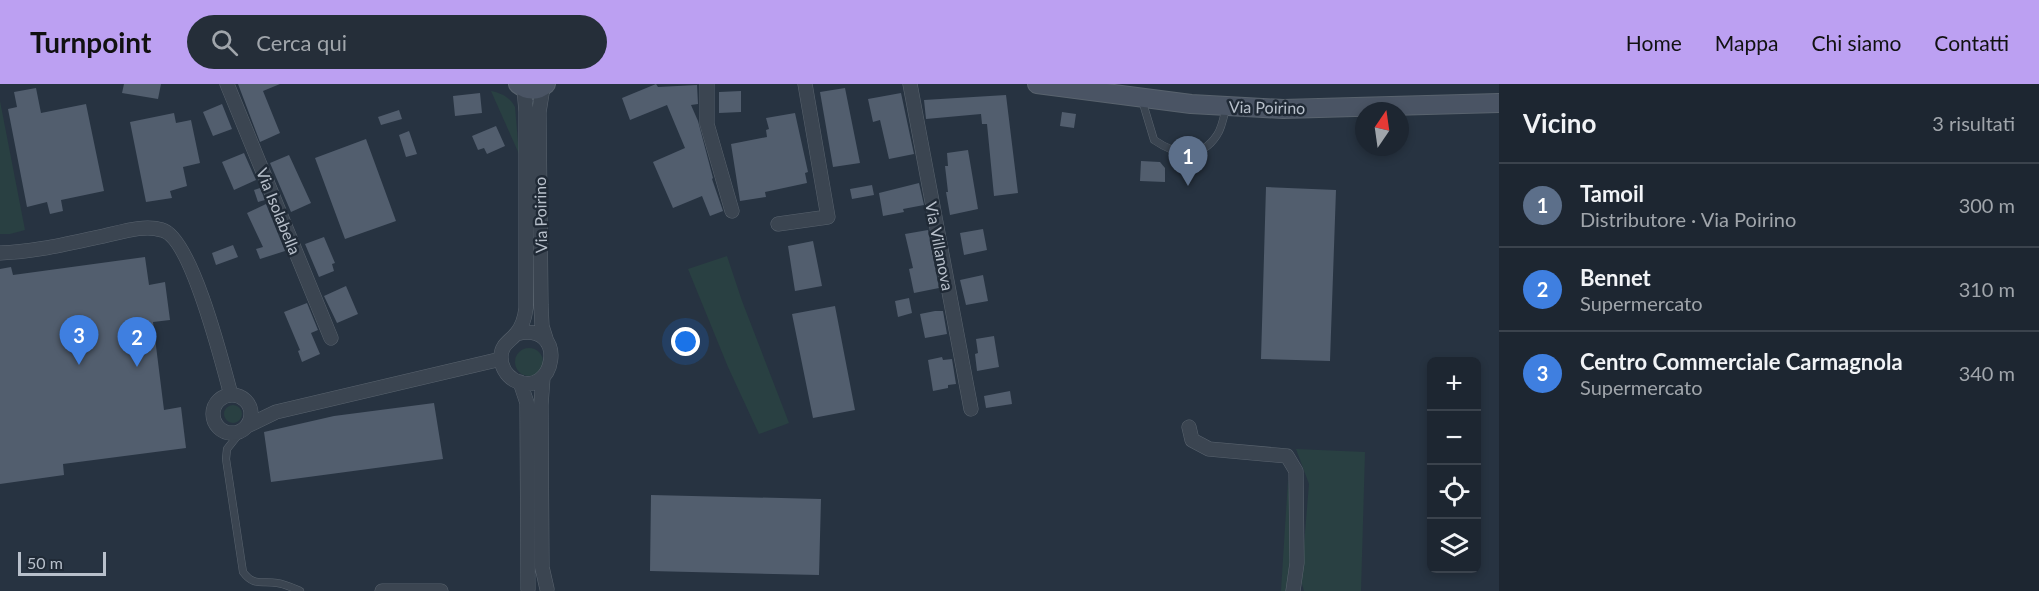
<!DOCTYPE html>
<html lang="it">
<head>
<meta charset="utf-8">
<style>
	body { margin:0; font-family:Lato,sans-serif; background:#252e39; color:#f1f3f6 }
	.controls { position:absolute; right:18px; bottom:18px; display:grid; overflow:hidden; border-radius:9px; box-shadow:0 3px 9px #0003 }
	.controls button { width:54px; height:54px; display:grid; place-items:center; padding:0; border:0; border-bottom:2px solid #3b434d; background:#1d2631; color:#f1f3f6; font:30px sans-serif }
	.compass { position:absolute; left:1355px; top:18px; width:54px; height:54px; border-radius:50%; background:#1d2631; box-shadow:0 3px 9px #0003; rotate:13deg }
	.scale { position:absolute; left:18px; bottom:15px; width:88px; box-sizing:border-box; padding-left:6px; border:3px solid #b8c0cb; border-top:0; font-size:16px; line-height:21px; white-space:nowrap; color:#b8c0cb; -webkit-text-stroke:4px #202a36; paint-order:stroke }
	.you { position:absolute; left:686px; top:258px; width:21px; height:21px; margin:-15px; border:4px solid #fff; border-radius:50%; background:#1a73e8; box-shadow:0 0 0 9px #1a73e833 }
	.badge { display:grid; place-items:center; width:39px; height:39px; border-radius:50%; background:#bca0f2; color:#fff; font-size:20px; font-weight:700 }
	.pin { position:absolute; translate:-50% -50px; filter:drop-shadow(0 2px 3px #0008) }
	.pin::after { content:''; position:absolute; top:32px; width:21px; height:18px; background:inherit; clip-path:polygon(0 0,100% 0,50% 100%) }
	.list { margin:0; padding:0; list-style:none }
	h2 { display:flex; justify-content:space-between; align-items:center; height:78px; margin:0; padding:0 24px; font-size:26px }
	h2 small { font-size:20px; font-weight:400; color:#a0a5ab }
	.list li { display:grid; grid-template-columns:39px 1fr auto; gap:18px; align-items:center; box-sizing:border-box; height:84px; padding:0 24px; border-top:2px solid #3b434d }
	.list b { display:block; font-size:22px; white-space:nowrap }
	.list p { margin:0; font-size:20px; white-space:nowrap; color:#a0a5ab }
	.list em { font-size:20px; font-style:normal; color:#a0a5ab }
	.icon { flex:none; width:33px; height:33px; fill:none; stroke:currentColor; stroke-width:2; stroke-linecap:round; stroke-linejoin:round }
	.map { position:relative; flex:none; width:1499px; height:507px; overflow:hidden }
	header { display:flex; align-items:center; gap:36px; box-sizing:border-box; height:84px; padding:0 30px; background:#bca0f2; color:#111 }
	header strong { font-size:28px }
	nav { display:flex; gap:33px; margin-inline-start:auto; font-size:21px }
	.search { width:420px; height:54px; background:#252e39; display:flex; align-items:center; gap:15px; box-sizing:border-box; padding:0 21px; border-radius:33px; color:#a0a5ab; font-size:22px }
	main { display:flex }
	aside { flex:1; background:#1d2631 }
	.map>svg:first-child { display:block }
	.green { fill:#294042 }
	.building { fill:#525e6e }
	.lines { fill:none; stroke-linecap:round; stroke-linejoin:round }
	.lane-casing { stroke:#59636e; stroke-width:8 }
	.street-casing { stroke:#59636e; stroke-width:15 }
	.secondary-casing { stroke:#59636e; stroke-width:20 }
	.lane { stroke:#3b4551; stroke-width:7 }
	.street { stroke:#3b4551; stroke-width:14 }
	.secondary { stroke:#4a5464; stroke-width:18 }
	.labels { text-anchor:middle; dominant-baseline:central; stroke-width:5; stroke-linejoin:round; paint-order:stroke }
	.street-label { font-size:16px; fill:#b8c0cb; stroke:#202a36 }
</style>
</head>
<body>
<header>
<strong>Turnpoint</strong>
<div class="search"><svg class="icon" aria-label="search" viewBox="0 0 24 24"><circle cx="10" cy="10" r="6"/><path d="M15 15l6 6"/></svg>Cerca qui</div>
<nav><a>Home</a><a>Mappa</a><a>Chi siamo</a><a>Contatti</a></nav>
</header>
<main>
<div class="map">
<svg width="1499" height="507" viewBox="0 0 1499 507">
	<rect width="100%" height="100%" fill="#273341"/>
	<!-- green -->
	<path class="green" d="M491,7C501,9 510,13 515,23L519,70Z
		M0,17L25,146L10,150H0Z
		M727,172L742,217L789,339L759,350L728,283L688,185Z
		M515 278a14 14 0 1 1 28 0a14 14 0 1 1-28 0Z
		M224 330a9 9 0 1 1 18 0a9 9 0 1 1-18 0Z
		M1296,365L1365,368L1361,507H1304L1301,497L1309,400Z
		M1288,396L1291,437L1289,501L1288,507H1281Z"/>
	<!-- building -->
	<path class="building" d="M124,0H161L158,15L122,9Z
		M238,0H280L263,7L280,49L260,58Z
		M656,0L658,3L697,1L698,20L691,21L698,37L713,94L712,95L723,127L710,132L702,112L673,124L653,78L685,64L667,21L630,36L622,14Z
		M36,4L41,29L86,20L104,107L61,116L63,127L50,130L47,118L27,123L8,25L17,23L14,8Z
		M845,4L860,79L833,83L820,8Z
		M741,7V28L719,29V8Z
		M480,9L482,29L455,32L453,12Z
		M901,9L914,70L889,75L880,36L873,38L868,15Z
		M1006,11L1018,109L994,112L987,40H982L981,30L926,35L924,16Z
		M222,20L232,45L213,52L203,28Z
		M399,26L402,35L381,41L378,33Z
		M1062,28L1076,30L1074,44L1060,42Z
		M174,29L176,39L191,36L200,79L183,83L187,102L170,107L172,114L146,118L130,38Z
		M795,29L808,88L805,89L807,99L765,108L766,113L740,117L731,60L767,53L766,46L769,45L766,34Z
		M496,42L505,62L487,70L484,64L478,66L472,52Z
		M409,47L417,70L406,73L399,51Z
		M366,55L396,137L345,155L315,74Z
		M968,66L978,125L950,131L946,108H948L945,82H948L947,69Z
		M244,69L256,96L234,106L222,78Z
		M289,71L311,119L291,128L270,79Z
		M1141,77L1160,78L1165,84V98L1140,97Z
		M919,99L924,121L903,125L904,128L883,132L879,109Z
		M872,101L874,111L852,115L850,105Z
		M1266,103L1336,106L1330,277L1261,275Z
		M260,104L265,116L258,118L254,106Z
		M266,120L285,167L260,175L256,165L263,163L247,129Z
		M983,145L987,166L964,171L960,149Z
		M928,146L939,204L914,209L909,185L913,184L905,150Z
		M324,153L335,179L332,180L334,187L319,193L305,160Z
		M813,157L822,202L795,207L788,162Z
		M233,161L238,173L216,181L212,169Z
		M145,173L149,201L165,198L170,236L153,238L164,326L181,323L186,364L63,380L64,391L0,400V185L11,183L13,191Z
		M983,191L988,217L966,221L960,196Z
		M346,202L358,230L337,239L324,212Z
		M909,214L912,229L898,233L895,217Z
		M307,219L318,246L311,249L320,270L302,278L298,267L300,266L284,228Z
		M835,222L855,326L813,334L792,230Z
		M935,227H943L947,250L925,254L920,230Z
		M994,252L999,283L977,287L975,270L978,269L976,255Z
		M942,273L943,276L952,275L956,300L948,301V304L933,307L928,276Z
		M1010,307L1012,320L986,324L984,312Z
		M434,319L443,375L271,398L264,348L334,332Z
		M651,411L821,415L819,491L650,487Z"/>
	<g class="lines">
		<defs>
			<path id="lane" d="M1142,16L1154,56C1176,71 1200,77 1217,51C1222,44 1224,32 1226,23
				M242,346L227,365L226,375L243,488C254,503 262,496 277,499C285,500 293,504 300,507"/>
			<path id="street" d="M227,0L331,254
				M707,0V40L732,127
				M910,0L971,325
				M543,3L539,28L541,221L542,242L547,258
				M778,140L828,133L805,0
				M0,169C34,168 66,160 99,153C119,149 143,140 162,146C191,153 223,281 231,311
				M516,250C570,236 555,318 514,296C506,291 501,282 501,273C501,261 509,258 516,250C522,243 525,233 526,224V28L524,4
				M543,293L541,321L542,483L547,505
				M520,298L527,319L528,505
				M213 330a19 19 0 1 1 38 0a19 19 0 1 1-38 0Z
				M247,342L276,328L501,275
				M1189,343L1192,356L1209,365L1287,372L1296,387L1297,479L1293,507
				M382,507H441"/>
			<path id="secondary" d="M518,0C527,7 537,8 546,0
				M1037,0L1191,20L1283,25L1499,19"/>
		</defs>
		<!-- lane casing -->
		<use href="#lane" class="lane-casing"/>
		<!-- street casing -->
		<use href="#street" class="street-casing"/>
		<!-- secondary casing -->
		<use href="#secondary" class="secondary-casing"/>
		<!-- lane -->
		<use href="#lane" class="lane"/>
		<!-- street -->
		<use href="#street" class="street"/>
		<!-- secondary -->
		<use href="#secondary" class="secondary"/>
	</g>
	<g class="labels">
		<!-- street labels -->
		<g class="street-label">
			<text transform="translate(1267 23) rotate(1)">Via Poirino</text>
			<text transform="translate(279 127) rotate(68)">Via Isolabella</text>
			<text transform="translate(540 131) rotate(-91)">Via Poirino</text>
			<text transform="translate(940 162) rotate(79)">Via Villanova</text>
		</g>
	</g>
</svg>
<div class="controls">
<button>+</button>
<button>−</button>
<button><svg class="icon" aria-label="locate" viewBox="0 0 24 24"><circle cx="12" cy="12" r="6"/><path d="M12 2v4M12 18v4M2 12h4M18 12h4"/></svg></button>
<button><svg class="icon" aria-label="layers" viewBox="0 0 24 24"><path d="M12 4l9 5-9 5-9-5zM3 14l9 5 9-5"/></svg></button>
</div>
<svg class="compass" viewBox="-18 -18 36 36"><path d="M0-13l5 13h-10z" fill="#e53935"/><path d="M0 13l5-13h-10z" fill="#a0a5ab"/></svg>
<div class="scale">50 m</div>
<div class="you"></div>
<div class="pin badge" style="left:1188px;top:102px;background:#5c6f8a">1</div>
<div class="pin badge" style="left:137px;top:283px;background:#3f7fe0">2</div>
<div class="pin badge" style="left:79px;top:281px;background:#3f7fe0">3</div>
</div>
<aside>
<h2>Vicino<small>3 risultati</small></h2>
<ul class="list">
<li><span class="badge" style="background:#5c6f8a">1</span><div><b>Tamoil</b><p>Distributore · Via Poirino</p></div><em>300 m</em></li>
<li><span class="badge" style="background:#3f7fe0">2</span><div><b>Bennet</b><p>Supermercato</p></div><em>310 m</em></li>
<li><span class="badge" style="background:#3f7fe0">3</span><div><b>Centro Commerciale Carmagnola</b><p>Supermercato</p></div><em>340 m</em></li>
</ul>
</aside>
</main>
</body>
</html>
